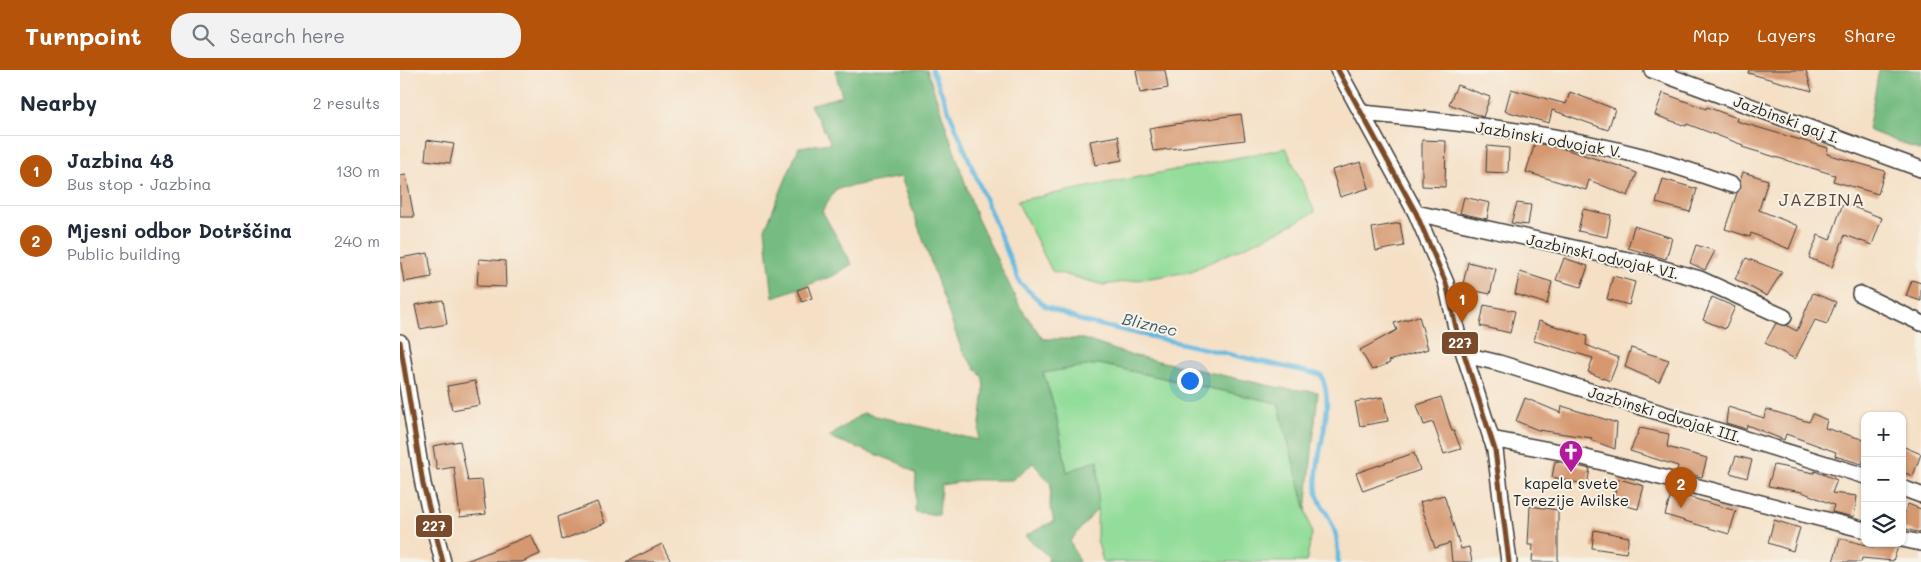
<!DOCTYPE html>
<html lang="en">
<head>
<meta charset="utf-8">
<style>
	body { margin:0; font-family:Mali,sans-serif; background:#f2f2f3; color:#1f2937 }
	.controls { position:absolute; right:15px; bottom:15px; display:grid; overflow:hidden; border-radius:10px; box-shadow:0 1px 4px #0004 }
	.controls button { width:45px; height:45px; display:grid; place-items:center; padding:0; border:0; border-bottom:1px solid #e0e1e3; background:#fff; color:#1f2937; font:25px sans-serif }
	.you { position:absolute; left:789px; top:310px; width:18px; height:18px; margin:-12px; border:4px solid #fff; border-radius:50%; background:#1a73e8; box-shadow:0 0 0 8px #1a73e833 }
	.badge { display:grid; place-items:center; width:32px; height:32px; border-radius:50%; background:#b45309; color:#fff; font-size:16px; font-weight:700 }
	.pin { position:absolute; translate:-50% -41px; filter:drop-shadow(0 1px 2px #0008) }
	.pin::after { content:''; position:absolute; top:26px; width:18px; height:15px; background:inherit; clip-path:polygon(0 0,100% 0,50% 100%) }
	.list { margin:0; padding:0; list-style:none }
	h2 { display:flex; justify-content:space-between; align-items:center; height:65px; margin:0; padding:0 20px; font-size:21px }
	h2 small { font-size:16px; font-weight:400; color:#747a83 }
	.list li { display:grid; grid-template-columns:32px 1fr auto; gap:15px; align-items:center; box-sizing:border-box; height:70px; padding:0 20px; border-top:1px solid #e0e1e3 }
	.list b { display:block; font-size:19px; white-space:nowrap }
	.list p { margin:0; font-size:16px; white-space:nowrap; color:#747a83 }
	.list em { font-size:16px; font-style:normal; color:#747a83 }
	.icon { flex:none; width:28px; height:28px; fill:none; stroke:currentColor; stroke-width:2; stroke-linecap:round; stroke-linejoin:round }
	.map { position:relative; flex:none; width:1521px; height:492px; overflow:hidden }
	header { display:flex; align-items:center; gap:30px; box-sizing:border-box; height:70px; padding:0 25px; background:#b45309; color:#fff }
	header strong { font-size:24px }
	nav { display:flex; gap:28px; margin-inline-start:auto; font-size:18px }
	.search { width:350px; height:45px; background:#f2f2f3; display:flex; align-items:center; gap:12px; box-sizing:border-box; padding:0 18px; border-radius:20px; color:#747a83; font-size:19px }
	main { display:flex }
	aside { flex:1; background:#fff }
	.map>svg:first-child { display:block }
	.green { fill:#93dd9a; stroke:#587c5b }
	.forest { fill:#76bc82; stroke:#496c4f }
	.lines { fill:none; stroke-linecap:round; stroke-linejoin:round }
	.stream { stroke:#63b9e0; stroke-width:4.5 }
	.building { fill:#d59871 }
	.minor-casing { stroke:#3d3936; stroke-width:18 }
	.minor { stroke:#fff; stroke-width:15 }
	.bus-1-casing { stroke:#f7f3e8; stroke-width:9 }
	.bus-1 { stroke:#7a4b2a; stroke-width:5 }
	.labels { text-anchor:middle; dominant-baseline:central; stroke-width:4; stroke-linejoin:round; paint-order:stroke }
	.street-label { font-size:15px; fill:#1c1c1c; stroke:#f7f3e8 }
	.poi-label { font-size:15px; fill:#1c1c1c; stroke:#f7f3e8 }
	.water-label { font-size:16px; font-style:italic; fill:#385b6a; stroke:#f7f3e8 }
	.quarter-label { font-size:18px; letter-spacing:1px; fill:#5d473a; stroke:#f7f3e8 }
	.line-badge { stroke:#f7f3e8; stroke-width:2 }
	.badge-label { font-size:14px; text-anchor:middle; font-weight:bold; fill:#fff }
</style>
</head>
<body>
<header>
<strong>Turnpoint</strong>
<div class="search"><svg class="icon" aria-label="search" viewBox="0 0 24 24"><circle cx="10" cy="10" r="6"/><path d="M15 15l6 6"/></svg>Search here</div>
<nav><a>Map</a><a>Layers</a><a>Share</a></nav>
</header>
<main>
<aside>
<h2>Nearby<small>2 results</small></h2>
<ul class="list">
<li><span class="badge">1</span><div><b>Jazbina 48</b><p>Bus stop · Jazbina</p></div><em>130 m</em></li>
<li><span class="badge">2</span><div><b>Mjesni odbor Dotrščina</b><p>Public building</p></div><em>240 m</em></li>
</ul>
</aside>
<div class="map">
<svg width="1521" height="492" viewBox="0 0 1521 492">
	<rect width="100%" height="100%" fill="#f7f3e8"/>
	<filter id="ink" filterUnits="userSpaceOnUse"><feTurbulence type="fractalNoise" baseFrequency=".02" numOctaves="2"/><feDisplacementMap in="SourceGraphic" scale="10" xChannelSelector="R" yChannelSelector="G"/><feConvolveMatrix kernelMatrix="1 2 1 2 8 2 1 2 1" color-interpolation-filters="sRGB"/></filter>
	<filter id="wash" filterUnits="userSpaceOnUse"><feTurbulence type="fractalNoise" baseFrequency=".0096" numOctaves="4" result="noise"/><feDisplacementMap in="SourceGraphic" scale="20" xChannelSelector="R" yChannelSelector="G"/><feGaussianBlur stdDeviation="1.12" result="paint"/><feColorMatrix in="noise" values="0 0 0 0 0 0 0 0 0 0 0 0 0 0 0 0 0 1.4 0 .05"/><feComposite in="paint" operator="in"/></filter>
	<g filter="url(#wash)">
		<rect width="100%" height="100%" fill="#f5e0c6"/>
		<!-- green -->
		<path class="green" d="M886,78L915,142L879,161L789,202L704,215L652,201L617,131Z
			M699,294L878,333L912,464L906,492H703L697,469L698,390L667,402L655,339L643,302Z"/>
		<!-- forest -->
		<path class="forest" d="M435,0H527L577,148L620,237L643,269H683L727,284L880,318L918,322L906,441L878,333L699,294L643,303L655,339L667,402L698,390V438L670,471L679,492H647L650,488L625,466L654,451L650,436L651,414L633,393L612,410H573L541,415L539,445L515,442L516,404L499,393L429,367L463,343L578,370L584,321L583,308L562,281L501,107L436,119L422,141L452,194L433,206L373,227L365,159L399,77L431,73L410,35L442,26Z
			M1479,0H1521V81L1468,60Z"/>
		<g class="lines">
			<!-- stream -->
			<path class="stream" d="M532,0L620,213L645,236L682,251L921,305C938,340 912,385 917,423C918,430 924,438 927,444C937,462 938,471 938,492"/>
		</g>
		<g id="blocks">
			<!-- building -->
			<path class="building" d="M736,0H765L768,18L740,23Z
				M1349,0H1406L1412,21L1348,3Z
				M1057,15L1090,27L1083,47L1049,34Z
				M1111,19L1166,34L1170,22L1215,39L1208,60L1152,40L1149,53L1105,41Z
				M1263,23L1306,39L1307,37L1337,48L1336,51L1428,78L1427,84L1485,101L1478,124L1433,111L1435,105L1342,77L1343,75L1287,54L1286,56L1255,45Z
				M841,44L845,70L753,81L749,58Z
				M718,66L722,90L695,95L690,71Z
				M27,70L54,74L50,93L25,90Z
				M1022,70L1046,71L1045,117L1022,116Z
				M1135,73L1158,77L1219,96L1237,103L1228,126L1189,110L1186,120L1126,102Z
				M1087,76L1109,78L1108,103L1086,102Z
				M961,92L969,118L940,127L932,100Z
				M1343,102L1368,110L1359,140L1398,156L1389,179L1351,163L1350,167L1325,159L1337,123L1341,118L1340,111Z
				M6,105L14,147H0V106Z
				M1263,109L1297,119L1290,142L1256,133Z
				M1064,127L1090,133L1087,149L1060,143Z
				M1117,133L1131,135L1128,155L1111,153Z
				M1443,133L1482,148L1472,175L1445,165L1432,197L1409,188L1418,165L1430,170Z
				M1183,139L1211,145L1207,167L1178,161Z
				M1000,153L1004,176L976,181L972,158Z
				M1234,156L1272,168L1266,189L1228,178Z
				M1296,175L1315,181L1305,200L1290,193Z
				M28,183L32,207L4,212L0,188Z
				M1164,188L1188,196L1181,217L1156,210Z
				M1346,188L1382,202L1367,226L1335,209Z
				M79,189L105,191L106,217L77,216Z
				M1068,192L1096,199L1090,224L1062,218Z
				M1120,202L1152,212L1147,234L1115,224Z
				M1213,206L1235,212L1229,235L1207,229Z
				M1512,210L1521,213V231L1506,226Z
				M408,216L412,228L402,232L397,220Z
				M1413,223L1436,232L1427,254L1415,250L1395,289L1365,273L1376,253L1387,256L1397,261Z
				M1312,227L1335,237L1325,259L1303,250Z
				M43,230L47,254L20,259L15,235Z
				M1084,235L1115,241L1110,263L1080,256Z
				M1019,246L1028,279L989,291L990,293L972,300L960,280L997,260L994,253Z
				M1139,251L1187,266L1186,275L1219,288L1210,311L1188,302L1193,288L1134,271Z
				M1231,278L1269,290L1259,312L1225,297Z
				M75,311L80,335L52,340L47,316Z
				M983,327L988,351L960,356L955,332Z
				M1041,327L1052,361H1054L1061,379L1044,384L1033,352L1024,355L1017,335Z
				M1125,328L1161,343L1162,336L1217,353L1215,379L1191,370L1192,368L1138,360L1116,351Z
				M1328,337L1364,348L1366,339L1409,352L1413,344L1427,350L1425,358L1465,370V388L1462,394L1435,386L1436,382L1386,364L1384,370L1347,355L1346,359L1326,353Z
				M1240,358L1269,364L1267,377L1307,388L1302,407L1277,401L1278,396L1230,381Z
				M60,371L68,411L82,410L86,444L60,447L54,397L37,400L33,376Z
				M1502,376L1521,384L1513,406L1502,402Z
				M1014,383L1020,400L963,421L956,403Z
				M1336,386L1352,390L1347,408L1330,403Z
				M1155,391L1190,399L1187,415L1152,407Z
				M1374,395L1414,403L1415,401L1437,410L1432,423L1457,426L1454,447L1432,442L1434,435L1402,422L1368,416Z
				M1219,409L1244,416L1238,439L1212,432Z
				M1272,422L1336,441L1329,464L1265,445Z
				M1044,425L1061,479L1069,477L1072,492H1052L1050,473L1035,478L1020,432Z
				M197,432L205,453L162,470L158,447Z
				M1508,434L1521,439V463L1502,458V449Z
				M1130,436L1158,440V492H1132L1133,475H1128Z
				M1374,450L1400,458L1393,481L1368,473Z
				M1194,460L1229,467L1226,483L1192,478Z
				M131,465L140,484L122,492H64Z
				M1440,468L1473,477L1475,473H1494L1498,477L1493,491L1462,488L1461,492H1433Z
				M262,474L271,492H226Z"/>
		</g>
	</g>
	<g filter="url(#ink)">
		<use href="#blocks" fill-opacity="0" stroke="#3d3936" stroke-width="1"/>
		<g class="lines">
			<defs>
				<path id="minor" d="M938,0L1016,143L1046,213L1057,262L1095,380L1109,492
					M1252,0L1521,99
					M962,43C1055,52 1150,62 1241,86C1272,94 1302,105 1332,115
					M1016,143L1246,194L1300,209L1384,247
					M1460,224L1521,253
					M0,272L23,414L43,492
					M1065,285L1099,293L1465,406
					M1091,369L1171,384L1465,460
					M1502,418L1521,425
					M1502,469L1521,473"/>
			</defs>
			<!-- minor casing -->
			<use href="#minor" class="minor-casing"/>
			<!-- minor -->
			<use href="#minor" class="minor"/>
			<defs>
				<path id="bus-1" d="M938,0L1016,143L1046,213L1057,262L1095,380L1109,492
					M0,272L23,414L43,492"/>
			</defs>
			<!-- bus-1 casing -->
			<use href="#bus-1" class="bus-1-casing"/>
			<!-- bus-1 -->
			<use href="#bus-1" class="bus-1"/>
		</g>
	</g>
	<!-- icons -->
	<defs>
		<symbol id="church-pin" viewBox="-11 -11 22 30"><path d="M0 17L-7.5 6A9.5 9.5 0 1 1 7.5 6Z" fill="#b5179e" stroke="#f7f3e8"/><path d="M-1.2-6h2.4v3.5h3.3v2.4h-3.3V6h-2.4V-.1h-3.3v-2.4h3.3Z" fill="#fff"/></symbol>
	</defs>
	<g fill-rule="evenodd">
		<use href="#church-pin" x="1157" y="368" width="28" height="38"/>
	</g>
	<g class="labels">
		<!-- street labels -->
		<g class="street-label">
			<text transform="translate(1387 49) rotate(20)">Jazbinski gaj I.</text>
			<text transform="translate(1149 69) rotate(10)">Jazbinski odvojak V.</text>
			<text transform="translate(1203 186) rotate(13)">Jazbinski odvojak VI.</text>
			<text transform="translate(1265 344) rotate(17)">Jazbinski odvojak III.</text>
		</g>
		<!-- poi labels -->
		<g class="poi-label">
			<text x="1171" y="413">kapela svete<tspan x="1171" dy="17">Terezije Avilske</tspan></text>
		</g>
		<!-- water labels -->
		<g class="water-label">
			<text transform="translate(750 254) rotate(13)">Bliznec</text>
		</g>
		<!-- quarter labels -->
		<g class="quarter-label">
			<text x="1422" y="129">JAZBINA</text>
		</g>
	</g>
	<g class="line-badge">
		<rect x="1041" y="261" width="38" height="24" rx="5" fill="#7a4b2a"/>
		<rect x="15" y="444" width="38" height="24" rx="5" fill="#7a4b2a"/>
	</g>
	<g class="badge-label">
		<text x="1060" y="278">227</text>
		<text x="34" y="461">227</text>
	</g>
</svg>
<div class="controls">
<button>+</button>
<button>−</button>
<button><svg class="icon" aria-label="layers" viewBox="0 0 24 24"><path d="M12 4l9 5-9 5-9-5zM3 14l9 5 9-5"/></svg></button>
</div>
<div class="you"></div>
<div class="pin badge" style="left:1062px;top:253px">1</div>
<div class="pin badge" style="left:1281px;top:438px">2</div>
</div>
</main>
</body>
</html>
